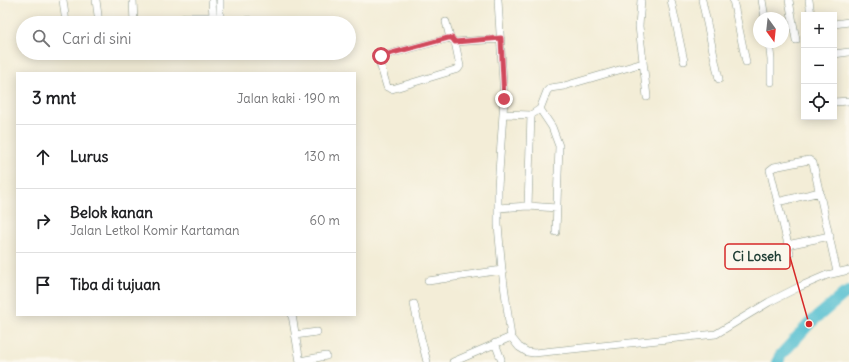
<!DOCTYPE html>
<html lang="id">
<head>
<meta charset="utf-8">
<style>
	body { margin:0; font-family:Delius,sans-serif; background:#f2f2f2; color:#202124 }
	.controls { position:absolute; right:12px; top:12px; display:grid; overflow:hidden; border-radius:0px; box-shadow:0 2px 10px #0003 }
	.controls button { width:36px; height:36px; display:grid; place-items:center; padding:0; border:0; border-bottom:1px solid #e0e0e0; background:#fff; color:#202124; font:20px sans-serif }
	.compass { position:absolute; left:753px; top:12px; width:36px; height:36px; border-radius:50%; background:#fff; box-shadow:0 2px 10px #0003; rotate:165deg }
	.stop { position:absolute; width:12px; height:12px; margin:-9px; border:3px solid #d1495b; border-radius:50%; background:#fff }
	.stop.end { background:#d1495b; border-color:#fff; box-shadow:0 1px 4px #0008 }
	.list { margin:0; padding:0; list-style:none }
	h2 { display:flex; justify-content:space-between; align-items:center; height:52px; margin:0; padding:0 16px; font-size:17px }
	h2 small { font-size:13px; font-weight:400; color:#757577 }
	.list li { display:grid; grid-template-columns:26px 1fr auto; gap:12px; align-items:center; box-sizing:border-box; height:64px; padding:0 16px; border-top:1px solid #e0e0e0 }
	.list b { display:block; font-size:15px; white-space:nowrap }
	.list p { margin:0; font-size:13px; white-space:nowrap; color:#757577 }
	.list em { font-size:13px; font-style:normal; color:#757577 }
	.icon { flex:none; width:22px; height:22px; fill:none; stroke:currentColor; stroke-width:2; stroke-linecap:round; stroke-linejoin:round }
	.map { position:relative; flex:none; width:849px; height:362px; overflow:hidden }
	.search { position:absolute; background:#fff; box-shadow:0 2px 10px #0003; left:16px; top:16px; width:340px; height:44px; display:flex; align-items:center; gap:10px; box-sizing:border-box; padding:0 14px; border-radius:22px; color:#757577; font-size:15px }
	.panel { position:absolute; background:#fff; box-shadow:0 2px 10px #0003; left:16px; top:72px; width:340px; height:244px; border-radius:0px }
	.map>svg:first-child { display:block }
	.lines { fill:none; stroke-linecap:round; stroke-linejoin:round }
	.river { stroke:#54bfd0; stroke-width:12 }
	.street-casing { stroke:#899586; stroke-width:8 }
	.street { stroke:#fff; stroke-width:7 }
	.route { stroke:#d1495b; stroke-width:5 }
	.leader { fill:none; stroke:#d62828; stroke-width:1.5 }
	.callout-dot { fill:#d62828; stroke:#fbf7ec; stroke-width:1.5 }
	.callout { fill:#fbf7ec; stroke:#d62828; stroke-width:1.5 }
	.callout-label { font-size:13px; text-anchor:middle; font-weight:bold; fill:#1f3d34 }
</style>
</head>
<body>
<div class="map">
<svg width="849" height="362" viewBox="0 0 849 362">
	<rect width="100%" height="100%" fill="#fbf7ec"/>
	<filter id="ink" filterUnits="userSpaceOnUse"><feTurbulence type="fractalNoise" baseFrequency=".025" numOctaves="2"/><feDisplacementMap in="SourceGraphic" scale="8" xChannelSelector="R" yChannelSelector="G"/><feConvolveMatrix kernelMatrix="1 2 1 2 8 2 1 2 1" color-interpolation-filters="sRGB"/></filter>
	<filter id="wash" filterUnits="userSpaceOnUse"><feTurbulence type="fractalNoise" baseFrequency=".012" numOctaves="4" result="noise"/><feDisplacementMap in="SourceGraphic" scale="16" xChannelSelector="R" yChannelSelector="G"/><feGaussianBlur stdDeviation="0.9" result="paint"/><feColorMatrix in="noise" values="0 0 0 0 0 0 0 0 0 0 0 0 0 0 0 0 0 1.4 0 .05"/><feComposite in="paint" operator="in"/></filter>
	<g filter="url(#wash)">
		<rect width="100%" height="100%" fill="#f3edd7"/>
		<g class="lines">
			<!-- river -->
			<path class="river" d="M778,362L780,356L809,324L844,294L849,292"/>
		</g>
	</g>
	<g filter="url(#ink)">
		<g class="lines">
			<defs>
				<path id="street" d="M63,0L66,23
					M96,0L99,23
					M133,0L134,23
					M212,0L213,17L215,23
					M498,0L504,99L498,187V225L502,270L511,337L519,347L527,352L534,353L716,334L769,302L799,287L827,275L849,270
					M641,0L639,26L647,97
					M671,0L684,61
					M702,0L719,79
					M733,0L746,62
					M762,0L765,18
					M789,0L796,40
					M809,0L811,15
					M185,17H220
					M220,20V0
					M249,20V23
					M446,22L450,38L455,42L501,39
					M834,24L849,22
					M450,38L382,56L379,60L387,87L392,89L458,69L460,66L455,42
					M769,42L771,60V82
					M834,54L849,52
					M834,102L849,101
					M540,109L552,127L559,146L556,232
					M503,114L531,115L540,109L547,91L550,88L564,86L643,63
					M777,202L820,192
					M528,206L531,115
					M498,208L528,206L557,208
					M787,245L830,236
					M790,253L770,170L774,167L809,160L813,163L837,272
					M428,281L502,270
					M414,304L421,338L427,362
					M292,315L300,362
					M295,335L317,332
					M495,343L501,359
					M300,361L326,356
					M453,362L511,337"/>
			</defs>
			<!-- street casing -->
			<use href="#street" class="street-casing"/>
			<!-- street -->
			<use href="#street" class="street"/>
		</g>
	</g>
	<g class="lines" filter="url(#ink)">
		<!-- route -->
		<path class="route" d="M381,56L448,38H452L455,42L501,38L504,99"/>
	</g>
	<!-- callouts -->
	<path class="leader" d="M809 324L790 257"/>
	<circle class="callout-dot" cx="809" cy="324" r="4"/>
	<rect class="callout" x="725" y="244" width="65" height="25" rx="4"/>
	<g class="callout-label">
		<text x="757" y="261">Ci Loseh</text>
	</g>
</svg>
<div class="controls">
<button>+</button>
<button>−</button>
<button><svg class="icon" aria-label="locate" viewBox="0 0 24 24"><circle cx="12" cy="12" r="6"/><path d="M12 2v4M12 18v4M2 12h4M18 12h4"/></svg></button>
</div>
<svg class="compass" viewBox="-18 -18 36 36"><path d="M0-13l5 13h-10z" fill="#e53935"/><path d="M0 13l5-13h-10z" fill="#757577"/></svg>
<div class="stop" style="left:381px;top:56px"></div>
<div class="stop end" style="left:504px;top:99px"></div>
<div class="search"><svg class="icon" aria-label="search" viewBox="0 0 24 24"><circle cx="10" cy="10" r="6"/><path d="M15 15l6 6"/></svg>Cari di sini</div>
<section class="panel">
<h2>3 mnt<small>Jalan kaki · 190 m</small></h2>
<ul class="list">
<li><svg class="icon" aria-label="ahead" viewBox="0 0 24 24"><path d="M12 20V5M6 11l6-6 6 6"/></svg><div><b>Lurus</b></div><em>130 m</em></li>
<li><svg class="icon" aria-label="right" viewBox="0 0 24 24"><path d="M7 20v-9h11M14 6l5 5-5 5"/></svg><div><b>Belok kanan</b><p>Jalan Letkol Komir Kartaman</p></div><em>60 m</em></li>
<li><svg class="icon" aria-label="arrive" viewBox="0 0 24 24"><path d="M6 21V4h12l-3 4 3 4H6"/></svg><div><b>Tiba di tujuan</b></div></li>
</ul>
</section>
</div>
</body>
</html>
